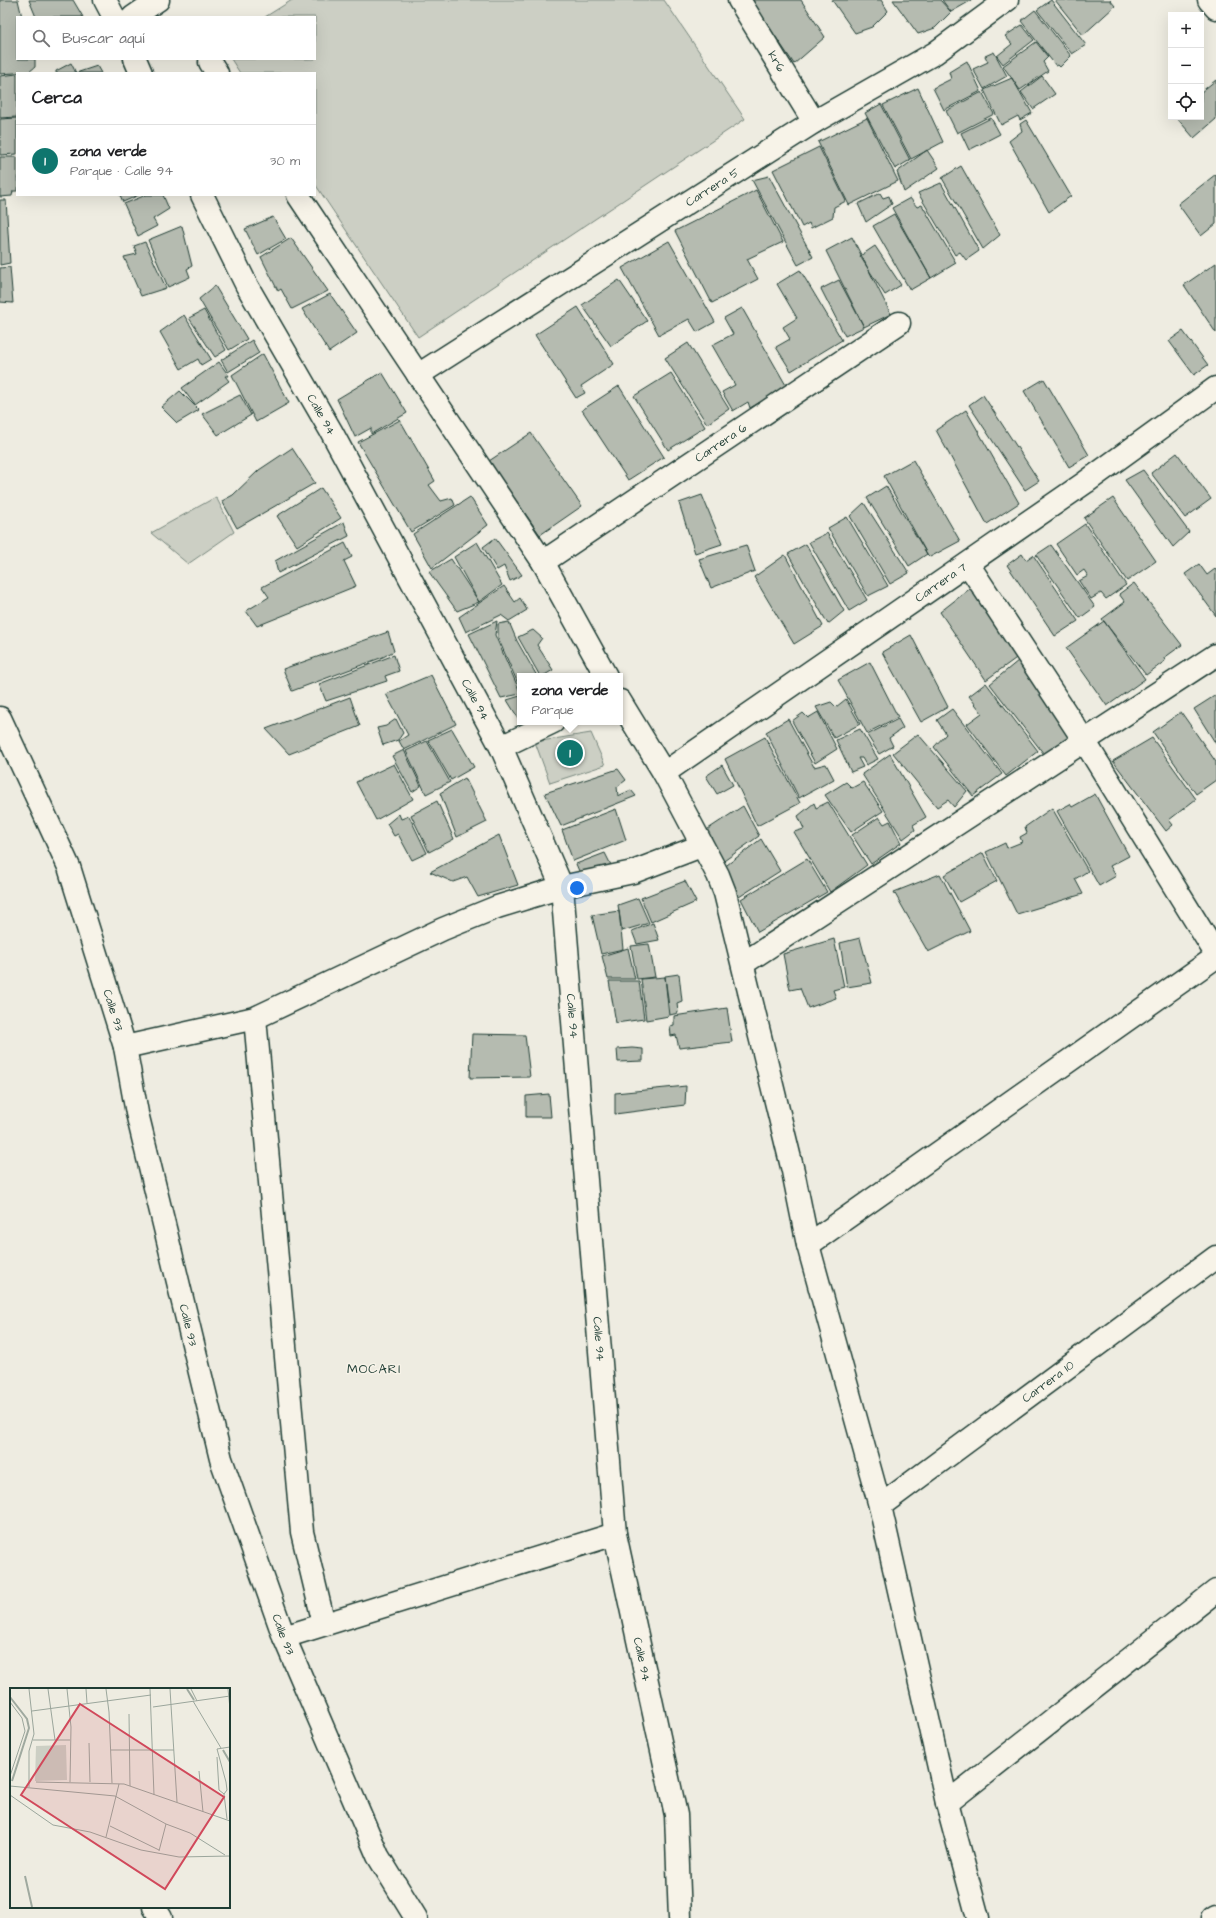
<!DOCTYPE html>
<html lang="es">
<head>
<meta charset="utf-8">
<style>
	body { margin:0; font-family:"Architects Daughter",sans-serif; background:#f6f6f6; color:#202124 }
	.controls { position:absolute; right:12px; top:12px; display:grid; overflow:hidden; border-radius:0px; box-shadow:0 4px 16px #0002 }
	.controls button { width:36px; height:36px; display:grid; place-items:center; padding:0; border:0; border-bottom:1px solid #e0e0e0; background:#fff; color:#202124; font:20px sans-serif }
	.you { position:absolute; left:577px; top:888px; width:14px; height:14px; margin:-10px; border:3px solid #fff; border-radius:50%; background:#1a73e8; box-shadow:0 0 0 6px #1a73e833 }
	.badge { display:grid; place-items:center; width:26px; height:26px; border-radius:50%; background:#0f766e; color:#fff; font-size:13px; font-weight:700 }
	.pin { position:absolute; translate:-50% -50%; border:2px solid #fff; box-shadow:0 1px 4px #0006 }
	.popup { position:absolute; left:517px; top:673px; width:106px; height:52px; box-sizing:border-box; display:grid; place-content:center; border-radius:0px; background:#fff; filter:drop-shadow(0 1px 3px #0005); font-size:13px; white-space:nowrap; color:#757577 }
	.popup b { font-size:15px; color:#202124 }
	.popup::after { content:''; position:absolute; left:50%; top:100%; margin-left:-8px; border:8px solid transparent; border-top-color:#fff }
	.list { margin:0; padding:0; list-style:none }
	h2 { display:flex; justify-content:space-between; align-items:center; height:52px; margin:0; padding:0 16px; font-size:17px }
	h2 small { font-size:13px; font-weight:400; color:#757577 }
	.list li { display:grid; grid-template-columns:26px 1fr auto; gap:12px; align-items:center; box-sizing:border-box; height:72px; padding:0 16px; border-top:1px solid #e0e0e0 }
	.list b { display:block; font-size:15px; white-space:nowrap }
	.list p { margin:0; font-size:13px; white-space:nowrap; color:#757577 }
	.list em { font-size:13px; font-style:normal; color:#757577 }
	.icon { flex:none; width:22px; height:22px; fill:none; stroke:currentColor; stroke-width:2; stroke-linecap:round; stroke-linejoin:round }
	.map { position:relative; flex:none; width:1216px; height:1918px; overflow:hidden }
	.search { position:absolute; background:#fff; box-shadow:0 4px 16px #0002; left:16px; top:16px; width:300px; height:44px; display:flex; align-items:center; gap:10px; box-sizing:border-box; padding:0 14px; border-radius:0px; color:#757577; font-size:15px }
	.panel { position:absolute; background:#fff; box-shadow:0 4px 16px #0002; left:16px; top:72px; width:300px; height:124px; border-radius:0px }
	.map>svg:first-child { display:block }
	.green { fill:#cccfc4; stroke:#76867c }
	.building { fill:#b5bbb0; stroke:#1f3d34 }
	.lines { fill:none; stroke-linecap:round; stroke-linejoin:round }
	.minor-casing { stroke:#1f3d34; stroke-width:25 }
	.minor { stroke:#f7f3e8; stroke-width:22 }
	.labels { text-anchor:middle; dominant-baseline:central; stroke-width:3; stroke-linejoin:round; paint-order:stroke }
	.street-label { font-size:12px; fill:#1f3d34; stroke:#f7f3e8 }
	.neighbourhood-label { font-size:13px; letter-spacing:1px; fill:#1f3d34; stroke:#f7f3e8 }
	.inset-river { fill:none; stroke:#9fa99f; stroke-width:2 }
	.inset-road { fill:none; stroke:#9ba69c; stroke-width:1 }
	.view { fill:#d1495b; fill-opacity:0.15; stroke:#d1495b; stroke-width:2 }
	.inset-edge { fill:none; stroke:#1f3d34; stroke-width:2 }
</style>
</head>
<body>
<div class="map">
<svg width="1216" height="1918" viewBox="0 0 1216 1918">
	<rect width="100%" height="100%" fill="#eeece1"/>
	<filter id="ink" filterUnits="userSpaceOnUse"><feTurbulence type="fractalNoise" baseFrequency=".025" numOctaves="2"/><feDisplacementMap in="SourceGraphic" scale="8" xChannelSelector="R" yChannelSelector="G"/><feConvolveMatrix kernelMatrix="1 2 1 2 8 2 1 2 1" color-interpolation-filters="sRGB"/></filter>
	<g filter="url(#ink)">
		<!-- green -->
		<path class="green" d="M292,0H664L745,119L418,337L315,184V73H240L231,59H315V17H265Z
			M216,497L234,532L188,564L151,533Z
			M591,733L605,765L550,783L535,742Z"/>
		<!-- building -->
		<path class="building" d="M0,0H18L22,17H17V59H35V67L29,72L0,74Z
			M29,0H73L83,17H36Z
			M751,0H801L825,37L794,64Z
			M832,0H881L888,11L872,27L855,33Z
			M893,0H940L951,12L935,28L918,34Z
			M942,0H972L951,12Z
			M1051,0L1086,45L1072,54L1037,10Z
			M1055,0H1110L1115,6L1083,35Z
			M1035,10L1071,56L1060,67L1058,65L1056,66L1021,21Z
			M1022,25L1034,40L1003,64L997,56L1012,44L1005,36Z
			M1036,42L1048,57L1043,62L1048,71L1020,90L1003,66Z
			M994,52L1007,76L984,89L973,69L988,62L985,56Z
			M967,61L981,91L944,110L933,88L951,79L949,72Z
			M71,63L76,73L97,66L101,73H56V71Z
			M17,74V117L0,118V76Z
			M1042,76L1055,94L1033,109L1021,92Z
			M1012,78L1032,113L1020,120L1018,116L1001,125L984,90Z
			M1216,80V119L1194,138L1176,117H1201V92Z
			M918,88L943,142L911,159L883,105Z
			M982,92L994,114L957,133L946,111Z
			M881,104L910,160L895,169L865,113Z
			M17,118V154L0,155V119Z
			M867,118L898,181L849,205L818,142Z
			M991,118L1000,134L969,150L961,133Z
			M1026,120L1071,196L1049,212L1009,141L1022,131L1020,124Z
			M819,147L846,201L834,207L833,217L811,228L809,223L802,227L773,170Z
			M927,150L939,168L904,192L897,172Z
			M0,157H17V191H13L12,196L0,197Z
			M961,166L1000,235L983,249L942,178Z
			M1216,174V224L1201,236L1178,204Z
			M769,176L813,257L798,265L752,180Z
			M941,183L979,251L966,260L960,252L955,255L918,193Z
			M756,190L783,242L747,259L758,279L712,303L675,231Z
			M880,193L883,198L889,196L892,204L866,222L858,204Z
			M120,195H139L123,202Z
			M146,195H163L169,209L153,219L157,226L138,236L124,204Z
			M910,198L917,207L922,205L956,263L931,278L892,208Z
			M0,200H6L10,263L0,265Z
			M894,214L931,278L910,290L873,226Z
			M273,217L286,239L258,255L245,229Z
			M182,226L192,266L187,269L190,277L168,287L148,240Z
			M852,237L891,314L864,327L826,251Z
			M291,238L328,291L292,309L281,289L278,291L261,257Z
			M669,241L715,322L697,332L689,319L659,335L622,268Z
			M145,242L166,288L141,296L124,257L137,254L134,246Z
			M875,246L901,285L885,295L860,256Z
			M1216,263V333L1184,285Z
			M10,267L13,303L0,302V268Z
			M800,270L842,340L791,371L776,347L790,339L783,327L797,318L777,284Z
			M619,280L647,321L611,346L582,305Z
			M839,280L864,327L845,336L821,289Z
			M215,286L247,339L229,350L199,299Z
			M330,294L357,333L329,352L302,309Z
			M578,307L614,364L581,386L585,393L576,398L535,335Z
			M742,308L787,387L750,408L748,402L733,411L722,392L735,385L712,345L733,334L724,318Z
			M204,310L226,350L215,357L189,318Z
			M184,315L211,359L201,365L198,359L181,369L160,332Z
			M1183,331L1208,365L1194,375L1169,341Z
			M252,340L259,353L228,372L221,360Z
			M688,343L729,409L707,424L665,358Z
			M263,354L289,403L256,422L232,375Z
			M219,362L229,376H225L229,381L195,405L182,388Z
			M382,372L407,413L371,434V428L355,437L337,399Z
			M671,373L705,427L668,450L634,396Z
			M1044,379L1089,455L1069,467L1024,391Z
			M619,386L664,457L628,480L582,410Z
			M180,391L199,410L177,423L161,407Z
			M240,395L251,415L218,435L202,414Z
			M983,395L1039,481L1025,490L969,405Z
			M966,410L1019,503L987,524L936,430Z
			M400,420L435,481L429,485L441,501L452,498L455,505L411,532L358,442Z
			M531,433L582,506L540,535L489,461Z
			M292,448L315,483L237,528L222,501L233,495L259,470Z
			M1177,453L1211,499L1185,518L1151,473Z
			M913,460L960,541L930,557L927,554L884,476Z
			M1143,470L1189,532L1173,547L1125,480Z
			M886,486L927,554L909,566L867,498Z
			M321,488L341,518L297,546L277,516Z
			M702,495L722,544L695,553L679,503Z
			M470,497L488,525L432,568L413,534Z
			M1113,498L1156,561L1127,581L1084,518Z
			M864,503L909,573L890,584L850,516Z
			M847,517L888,586L868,596L828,528Z
			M344,522L349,536L278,573L275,561Z
			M1085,524L1126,585L1106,599L1101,593L1091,599L1079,581L1088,576L1084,570L1077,575L1056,544Z
			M827,533L867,600L849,611L809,542Z
			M495,538L522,575L510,581L504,566L497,570L483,547Z
			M477,542L502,585L479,602L454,557Z
			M345,543L352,557L344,561L356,586L257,626L246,611L269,597L262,587Z
			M806,544L844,611L828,624L788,554Z
			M746,545L755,571L711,588L699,559Z
			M1051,545L1095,607L1080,618L1036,555Z
			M1022,554L1026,560L1033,555L1078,621L1055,636L1007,565Z
			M785,555L823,626L794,644L754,577Z
			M451,559L479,602L457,611L429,572Z
			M1199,564L1207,575L1215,569L1216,570V616L1185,574Z
			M1134,583L1182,645L1164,658L1165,661L1146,675L1102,619L1125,602L1119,594Z
			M504,586L515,602L520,598L527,610L509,621L501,615L466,632L459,617Z
			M972,587L1019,656L986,680L940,612Z
			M497,621L495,635L520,692V694L501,698L469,634Z
			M1104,621L1145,679L1107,706L1066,648Z
			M509,622L517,641L537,676H520V688L498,638V624Z
			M533,630L542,638L537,645L553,670L543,676H540L518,637Z
			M388,632L394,651L383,657L292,691L283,669Z
			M911,635L948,707L921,722L882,652Z
			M394,655L399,671L385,676L387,681L326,701L319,684Z
			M1024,656L1078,736L1047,758L990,684Z
			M870,662L898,717L867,733L838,680Z
			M431,675L456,724L404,750L399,741L408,735L386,694Z
			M986,683L1038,751L1006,776L967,724L982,713L969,696Z
			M1216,695V744L1194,709Z
			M520,696V721L507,700Z
			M350,697L360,726L289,754L266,729Z
			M846,699L860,724L834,738L816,707L831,702L836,707Z
			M952,709L1002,774L973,796L934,747L946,734L937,720Z
			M818,712L837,749L815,763L792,721L803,713L808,718Z
			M1181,712L1216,762V780L1196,794L1153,732Z
			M396,719L403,733L398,740L383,745L377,728L386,726Z
			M788,719L814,767L826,764L834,779L799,798L766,732Z
			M898,719L903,728L889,738L893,746L879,754L867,735Z
			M452,729L474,767L451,780L428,740Z
			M860,729L878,759L866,765L862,758H858L863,767L851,772L836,740Z
			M918,734L967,791L954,807L948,800L937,807L893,753Z
			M765,737L800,803L757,826L725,759Z
			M1152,738L1196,799L1169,820L1173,825L1166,831L1113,761Z
			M427,741L450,782L426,794L406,751Z
			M404,750L421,786L412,792L392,756Z
			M890,754L926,817L913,825L915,830L903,839L862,774Z
			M394,764L413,799L376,820L356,782Z
			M722,765L733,785L717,794L706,776Z
			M618,769L626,780L617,787L618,796L631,790L636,796L561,826L545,793Z
			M465,778L487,822L457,837L440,793Z
			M846,782L852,788L863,782L883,811L851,832L825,795Z
			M1095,794L1129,856L1110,866L1116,876L1099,886L1057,811L1070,804L1072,807Z
			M437,801L454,839L429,852L411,815Z
			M828,802L867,865L830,892L794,832L804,829L798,816L814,803L816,808Z
			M743,806L759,836L721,863L702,833Z
			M1052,808L1088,871L1075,879L1083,894L1017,914L986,852L1005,843L1007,848L1022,842L1020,837L1027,833L1025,827Z
			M616,809L626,840L573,861L562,830Z
			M399,814L401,819L409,816L427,853L412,860L398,834L394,836L387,824Z
			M879,817L884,824L890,821L901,843L871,864L852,835Z
			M499,835L518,885L478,897L467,877L453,882L430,872Z
			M761,839L780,871L739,897L723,868Z
			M605,853L611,865L582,878L576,864Z
			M983,853L997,881L959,902L944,875Z
			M807,859L827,892L758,932L741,899Z
			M940,874L970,931L928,952L894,892Z
			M685,881L696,902L651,922L641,898Z
			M638,898L649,923L622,931L618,905Z
			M619,911L623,949L601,954L592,915Z
			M653,923L659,940L637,944L632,931Z
			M860,938L872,983L847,987L840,943Z
			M834,939L844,987L833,990L836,998L808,1008L800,988L790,990L783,954Z
			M649,944L655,977L637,979L631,946Z
			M628,948L635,979H608L602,956Z
			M679,974L682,1001L677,1003L678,1013L670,1015L665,976Z
			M665,977L669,1016L646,1020L641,979Z
			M609,981H639L644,1019L616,1023Z
			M727,1008L732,1042L679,1048L676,1035L671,1036L670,1026L674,1025V1016Z
			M472,1034L525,1035L530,1077L470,1078Z
			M632,1048L643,1049V1061L618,1062L617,1049Z
			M686,1086L685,1105L615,1114V1093Z
			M549,1094L551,1117H526V1096Z"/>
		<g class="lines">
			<defs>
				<g id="minor">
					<path d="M105,0L114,17"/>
					<path id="s1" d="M739,0L814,122"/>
					<path d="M1209,0L1216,8"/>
					<path d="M133,17L158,0"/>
					<path d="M135,59L141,73"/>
					<path d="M210,62L217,73"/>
					<path id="s2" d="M202,195L247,286L331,431L501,747L562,887L615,1534L676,1815L680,1918"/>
					<path d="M298,195L543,562L606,676"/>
					<path id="s3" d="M418,375L814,122L935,53L1007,0"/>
					<path id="s4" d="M543,562L899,323"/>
					<path d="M968,564L1085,742L1216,954"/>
					<path d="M620,701L664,773L718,875L725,893L793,1171L808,1245L880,1506L947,1803L978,1918"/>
					<path id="s5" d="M0,718L69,867L125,1047L137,1113L221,1459L284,1637L378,1856L416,1918"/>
					<path d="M501,747L553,722"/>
					<path id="s6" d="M664,773L1086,482L1216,388"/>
					<path d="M744,963L1216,655"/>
					<path d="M255,1018L302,1532L324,1624"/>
					<path d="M125,1047L255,1018L443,929L497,907L562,887L633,872L701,846"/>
					<path d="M808,1245L1216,957"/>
					<path id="s7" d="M880,1506L1216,1257"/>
					<path d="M284,1637L615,1534"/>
					<path d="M947,1803L1216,1591"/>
					<path d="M154,1907L161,1918"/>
					<path d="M1213,1918L1216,1916"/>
				</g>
			</defs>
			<!-- minor casing -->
			<use href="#minor" class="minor-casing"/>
			<!-- minor -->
			<use href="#minor" class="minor"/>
		</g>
	</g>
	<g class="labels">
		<!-- street labels -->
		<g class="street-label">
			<text stroke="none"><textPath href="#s1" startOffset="72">kr6</textPath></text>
			<text stroke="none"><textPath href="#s3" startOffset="349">Carrera 5</textPath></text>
			<text stroke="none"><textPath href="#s2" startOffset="250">Calle 94</textPath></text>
			<text stroke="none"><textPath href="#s4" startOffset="214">Carrera 6</textPath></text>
			<text stroke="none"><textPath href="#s6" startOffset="336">Carrera 7</textPath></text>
			<text stroke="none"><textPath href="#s2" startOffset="574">Calle 94</textPath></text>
			<text stroke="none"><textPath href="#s5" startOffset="314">Calle 93</textPath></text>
			<text stroke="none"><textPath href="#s2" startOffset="910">Calle 94</textPath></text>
			<text stroke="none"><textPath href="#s5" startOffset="638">Calle 93</textPath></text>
			<text stroke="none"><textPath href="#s2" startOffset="1234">Calle 94</textPath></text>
			<text stroke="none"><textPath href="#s7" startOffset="209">Carrera 10</textPath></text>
			<text stroke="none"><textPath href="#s5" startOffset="962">Calle 93</textPath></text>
			<text stroke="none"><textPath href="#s2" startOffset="1558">Calle 94</textPath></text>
		</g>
		<!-- neighbourhood labels -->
		<g class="neighbourhood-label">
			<text x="374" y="1369">MOCARI</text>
		</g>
	</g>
	<!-- overview -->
	<g transform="translate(10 1688)">
		<rect width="220" height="220" fill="#eeece1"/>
		<path d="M56,57L57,92L25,93L26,58Z" fill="#cccfc4"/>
		<path class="inset-river" d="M177,1L184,12M0,9L17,31L19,40L2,93M213,62L220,74M15,188L22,219"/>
		<path class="inset-road" d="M19,1L24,46L19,63V99M38,1L45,52M57,1L61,39L60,94M76,1L77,15M96,1L99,24L102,95M140,1L144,107M160,1L167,114M181,1L187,13M218,1L220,21M183,13L211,60M0,14L12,30L15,43L0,88M143,19L220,8M22,23L141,7M119,26L120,98M23,52H60M79,55L80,94M101,62H164M207,69L209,102L214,106M189,83L193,124M26,94L114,96L220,133M0,98L105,108L156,136L180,145L215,167M0,107L43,137L80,144L131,162L169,169L220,168M217,131L214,106L217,102L216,94L207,61L220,59M100,138L149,162M96,149L109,96M149,163L156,136"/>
		<path class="view" d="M70,16L214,109L155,201L11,107Z"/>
		<rect width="220" height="220" class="inset-edge"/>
	</g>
</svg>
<div class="controls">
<button>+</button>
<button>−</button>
<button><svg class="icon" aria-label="locate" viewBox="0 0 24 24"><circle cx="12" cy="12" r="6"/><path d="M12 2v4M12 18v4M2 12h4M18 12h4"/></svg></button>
</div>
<div class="you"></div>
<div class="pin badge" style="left:570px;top:753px">1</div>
<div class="popup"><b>zona verde</b>Parque</div>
<div class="search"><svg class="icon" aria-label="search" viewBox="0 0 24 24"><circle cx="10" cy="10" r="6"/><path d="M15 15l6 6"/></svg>Buscar aquí</div>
<section class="panel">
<h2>Cerca<small></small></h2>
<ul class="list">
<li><span class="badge">1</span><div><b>zona verde</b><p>Parque · Calle 94</p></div><em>30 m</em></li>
</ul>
</section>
</div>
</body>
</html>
